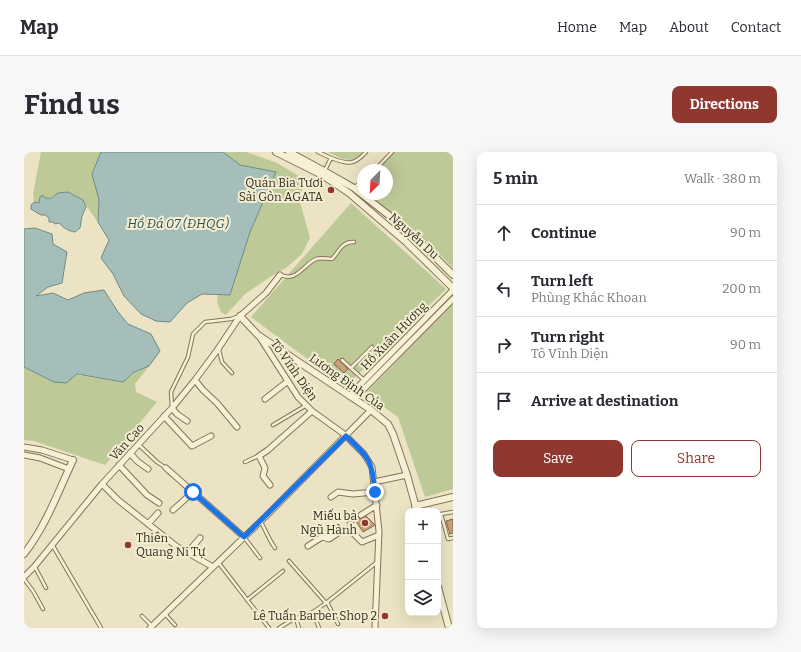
<!DOCTYPE html>
<html lang="en">
<head>
<meta charset="utf-8">
<style>
	body { margin:0; font-family:Bitter,serif; background:#f7f7f7; color:#2b2b33 }
	.controls { position:absolute; right:12px; bottom:12px; display:grid; overflow:hidden; border-radius:8px; box-shadow:0 4px 16px #0002 }
	.controls button { width:36px; height:36px; display:grid; place-items:center; padding:0; border:0; border-bottom:1px solid #e1e1e2; background:#fff; color:#2b2b33; font:20px sans-serif }
	.compass { position:absolute; left:333px; top:12px; width:36px; height:36px; border-radius:50%; background:#fff; box-shadow:0 4px 16px #0002; rotate:204deg }
	.stop { position:absolute; width:12px; height:12px; margin:-9px; border:3px solid #1a73e8; border-radius:50%; background:#fff }
	.stop.end { background:#1a73e8; border-color:#fff; box-shadow:0 1px 4px #0008 }
	.list { margin:0; padding:0; list-style:none }
	h2 { display:flex; justify-content:space-between; align-items:center; height:52px; margin:0; padding:0 16px; font-size:17px }
	h2 small { font-size:13px; font-weight:400; color:#7c7c81 }
	.list li { display:grid; grid-template-columns:26px 1fr auto; gap:12px; align-items:center; box-sizing:border-box; height:56px; padding:0 16px; border-top:1px solid #e1e1e2 }
	.list b { display:block; font-size:15px; white-space:nowrap }
	.list p { margin:0; font-size:13px; white-space:nowrap; color:#7c7c81 }
	.list em { font-size:13px; font-style:normal; color:#7c7c81 }
	.actions { display:flex; gap:8px; padding:12px 16px }
	.actions a { flex:1; padding:9px 0; border:1px solid #90372f; border-radius:8px; text-align:center; font-size:14px; color:#90372f }
	.actions .main { background:#90372f; color:#fff }
	.icon { flex:none; width:22px; height:22px; fill:none; stroke:currentColor; stroke-width:2; stroke-linecap:round; stroke-linejoin:round }
	.map { position:relative; flex:none; width:429px; height:476px; overflow:hidden; border-radius:8px }
	header { display:flex; align-items:center; gap:24px; box-sizing:border-box; height:56px; padding:0 20px; background:#fff; border-bottom:1px solid #e1e1e2 }
	header strong { font-size:19px }
	nav { display:flex; gap:22px; margin-inline-start:auto; font-size:14px }
	.intro { display:flex; align-items:center; justify-content:space-between; box-sizing:border-box; height:96px; padding:0 24px }
	h1 { margin:0; font-size:28px }
	.button { padding:10px 18px; border-radius:8px; background:#90372f; color:#fff; font-size:14px; font-weight:700 }
	main { display:flex; gap:24px; padding:0 24px }
	aside { flex:1; background:#fff; border-radius:8px; box-shadow:0 4px 16px #0002 }
	.map>svg:first-child { display:block }
	.green { fill:#bec998 }
	.water { fill:#a5beb9; stroke:#6d8c87 }
	.building { fill:#c7a27b; stroke:#826242 }
	.lines { fill:none; stroke-linecap:round; stroke-linejoin:round }
	.service-casing { stroke:#84755b; stroke-width:4.5 }
	.minor-casing { stroke:#84755b; stroke-width:7 }
	.tertiary-casing { stroke:#84755b; stroke-width:8 }
	.service { stroke:#f7f0d6; stroke-width:2.5 }
	.minor { stroke:#f7f0d6; stroke-width:5 }
	.tertiary { stroke:#f7f0d6; stroke-width:6 }
	.route { stroke:#1a73e8; stroke-width:5 }
	.poi-dot { fill:#90372f; stroke:#f3edd2; stroke-width:1.5 }
	.labels { text-anchor:middle; dominant-baseline:central; stroke-width:4; stroke-linejoin:round; paint-order:stroke }
	.poi-label { font-size:12px; fill:#352c1e; stroke:#f3edd2; text-anchor:end }
	.street-label { font-size:12px; fill:#352c1e; stroke:#f3edd2 }
	.water-label { font-size:13px; font-style:italic; fill:#2e5354; stroke:#f3edd2 }
</style>
</head>
<body>
<header>
<strong>Map</strong>
<nav><a>Home</a><a>Map</a><a>About</a><a>Contact</a></nav>
</header>
<div class="intro"><h1>Find us</h1><a class="button">Directions</a></div>
<main>
<div class="map">
<svg width="429" height="476" viewBox="0 0 429 476">
	<rect width="100%" height="100%" fill="#ebe3c3"/>
	<!-- green -->
	<path class="green" d="M17,0H77L68,22L75,48L74,70C64,58 55,36 36,41C30,42 28,46 21,46L19,43L15,51L10,50L9,42Z
		M199,0H222L253,11L280,27L276,50L286,86L278,102L262,116L246,125L221,142L202,163L197,160L193,150L194,142L206,143L226,80L252,21L216,13Z
		M304,0H339L338,4C324,12 317,6 304,0Z
		M370,0H429V116C403,88 373,65 343,42H363V18H354Z
		M327,51L422,137L321,235L227,165Z
		M429,151V337L401,345L374,265L341,242Z
		M125,214L111,232L112,240L133,250L81,313L10,289L0,288V215L99,230L110,220Z"/>
	<!-- water -->
	<path class="water" d="M77,0H199L216,13L252,20L226,80L206,143L178,142L163,151L146,170L132,169L117,162L100,144L89,122L77,106L85,88L74,70L75,48L68,22Z
		M44,40L59,48L62,55L58,64L56,76L51,80C44,79 40,76 35,71L31,72L29,70H25V66L21,63H17L7,57V53L10,50L15,51L16,45L19,43L21,46H27L34,41Z
		M11,76L28,82L29,92L43,100L38,131L24,135L12,144L29,141L44,148L60,141L80,138L94,160L104,172L127,182L136,199L125,214L110,220L99,230L53,222L42,231L30,230L0,215V77Z"/>
	<!-- building -->
	<path class="building" d="M314,207L324,217L320,221L310,212Z
		M332,362L336,367L342,364L351,373L339,380L332,369L325,373L322,369Z
		M429,367V381L426,382L422,369Z"/>
	<g class="lines">
		<defs>
			<path id="service" d="M294,0L307,6
				M301,18L307,6C323,12 330,14 342,0
				M351,18L368,0
				M330,36L339,28
				M257,123C273,130 279,113 292,107C297,105 302,107 308,107C315,100 318,89 330,90
				M195,198L198,210L208,221
				M318,208L340,228
				M327,216L348,195
				M148,255L147,240L164,205L169,182L181,170L207,167L215,164
				M249,273L281,254
				M115,293L133,310L142,316
				M221,310L234,304
				M429,360L417,362L424,387L429,386
				M237,370C242,379 245,388 251,396
				M220,385L236,406
				M29,394L77,476
				M265,409L302,451L352,411
				M194,410L245,476
				M11,415L22,436
				M0,427L9,439L19,457
				M223,448L259,419
				M303,450L314,472
				M289,460L295,476
				M141,462L151,473
				M118,464L128,474
				M272,467L275,476
				M255,476L268,468L289,460L302,451"/>
			<path id="minor" d="M235,184L274,245L288,259L320,282L340,302L348,315L355,379L351,476
				M171,228L179,238L193,251L213,275
				M325,244L429,138
				M241,247L264,229
				M330,247L429,147
				M148,256L153,262L163,269
				M140,264L168,294L187,284
				M0,295L18,298L49,308
				M106,301L113,309L124,317
				M0,303L16,306L45,317
				M95,313L123,343L135,351
				M142,316L220,385
				M350,330L383,323
				M78,332L94,348L152,394L189,415
				M246,333L239,324L241,316L235,304L244,298L288,259
				M307,345L314,340L329,342L351,340
				M149,358L169,340
				M337,363L353,353
				M124,372L134,361
				M284,394L298,385L305,387L317,379L325,377L338,390L355,383
				M163,401L176,386
				M0,425L10,415L78,332L148,256L171,228L194,197L216,164L242,141L256,123
				M126,476L241,365L347,258"/>
			<path id="tertiary" d="M252,0L298,23L325,41L382,90L429,136
				M265,0L300,19L330,36L385,79L429,123
				M216,164L234,183L347,258L364,272L369,282L383,323L393,359
				M391,354L429,345
				M0,402C22,374 34,340 49,308
				M414,435L425,476"/>
		</defs>
		<!-- service casing -->
		<use href="#service" class="service-casing"/>
		<!-- minor casing -->
		<use href="#minor" class="minor-casing"/>
		<!-- tertiary casing -->
		<use href="#tertiary" class="tertiary-casing"/>
		<!-- service -->
		<use href="#service" class="service"/>
		<!-- minor -->
		<use href="#minor" class="minor"/>
		<!-- tertiary -->
		<use href="#tertiary" class="tertiary"/>
	</g>
	<g class="lines">
		<!-- route -->
		<path class="route" d="M169,340L220,385L322,284C345,306 348,307 351,340"/>
	</g>
	<!-- markers -->
	<g class="poi-dot">
		<circle cx="307" cy="38" r="4"/>
		<circle cx="341" cy="371" r="4"/>
		<circle cx="104" cy="393" r="4"/>
		<circle cx="361" cy="464" r="4"/>
	</g>
	<g class="labels">
		<!-- poi labels -->
		<g class="poi-label">
			<text x="299" y="31">Quán Bia Tươi<tspan x="299" dy="14">Sài Gòn AGATA</tspan></text>
			<text x="333" y="364">Miếu bà<tspan x="333" dy="14">Ngũ Hành</tspan></text>
			<text x="112" y="386" text-anchor="start">Thiên<tspan x="112" dy="14">Quang Ni Tự</tspan></text>
			<text x="353" y="464">Lê Tuấn Barber Shop 2</text>
		</g>
		<!-- street labels -->
		<g class="street-label">
			<text transform="translate(390 84) rotate(42)">Nguyễn Du</text>
			<text transform="translate(370 184) rotate(-46)">Hồ Xuân Hương</text>
			<text transform="translate(270 218) rotate(55)">Tô Vĩnh Diện</text>
			<text transform="translate(323 230) rotate(35)">Lương Định Của</text>
			<text transform="translate(103 290) rotate(-48)">Văn Cao</text>
		</g>
		<!-- water labels -->
		<g class="water-label">
			<text x="154" y="71">Hồ Đá 07 (ĐHQG)</text>
		</g>
	</g>
</svg>
<div class="controls">
<button>+</button>
<button>−</button>
<button><svg class="icon" aria-label="layers" viewBox="0 0 24 24"><path d="M12 4l9 5-9 5-9-5zM3 14l9 5 9-5"/></svg></button>
</div>
<svg class="compass" viewBox="-18 -18 36 36"><path d="M0-13l5 13h-10z" fill="#e53935"/><path d="M0 13l5-13h-10z" fill="#7c7c81"/></svg>
<div class="stop" style="left:169px;top:340px"></div>
<div class="stop end" style="left:351px;top:340px"></div>
</div>
<aside>
<h2>5 min<small>Walk · 380 m</small></h2>
<ul class="list">
<li><svg class="icon" aria-label="ahead" viewBox="0 0 24 24"><path d="M12 20V5M6 11l6-6 6 6"/></svg><div><b>Continue</b></div><em>90 m</em></li>
<li><svg class="icon" aria-label="left" viewBox="0 0 24 24"><path d="M17 20v-9H6M10 6l-5 5 5 5"/></svg><div><b>Turn left</b><p>Phùng Khắc Khoan</p></div><em>200 m</em></li>
<li><svg class="icon" aria-label="right" viewBox="0 0 24 24"><path d="M7 20v-9h11M14 6l5 5-5 5"/></svg><div><b>Turn right</b><p>Tô Vĩnh Diện</p></div><em>90 m</em></li>
<li><svg class="icon" aria-label="arrive" viewBox="0 0 24 24"><path d="M6 21V4h12l-3 4 3 4H6"/></svg><div><b>Arrive at destination</b></div></li>
</ul>
<div class="actions"><a class="main">Save</a><a>Share</a></div>
</aside>
</main>
</body>
</html>
